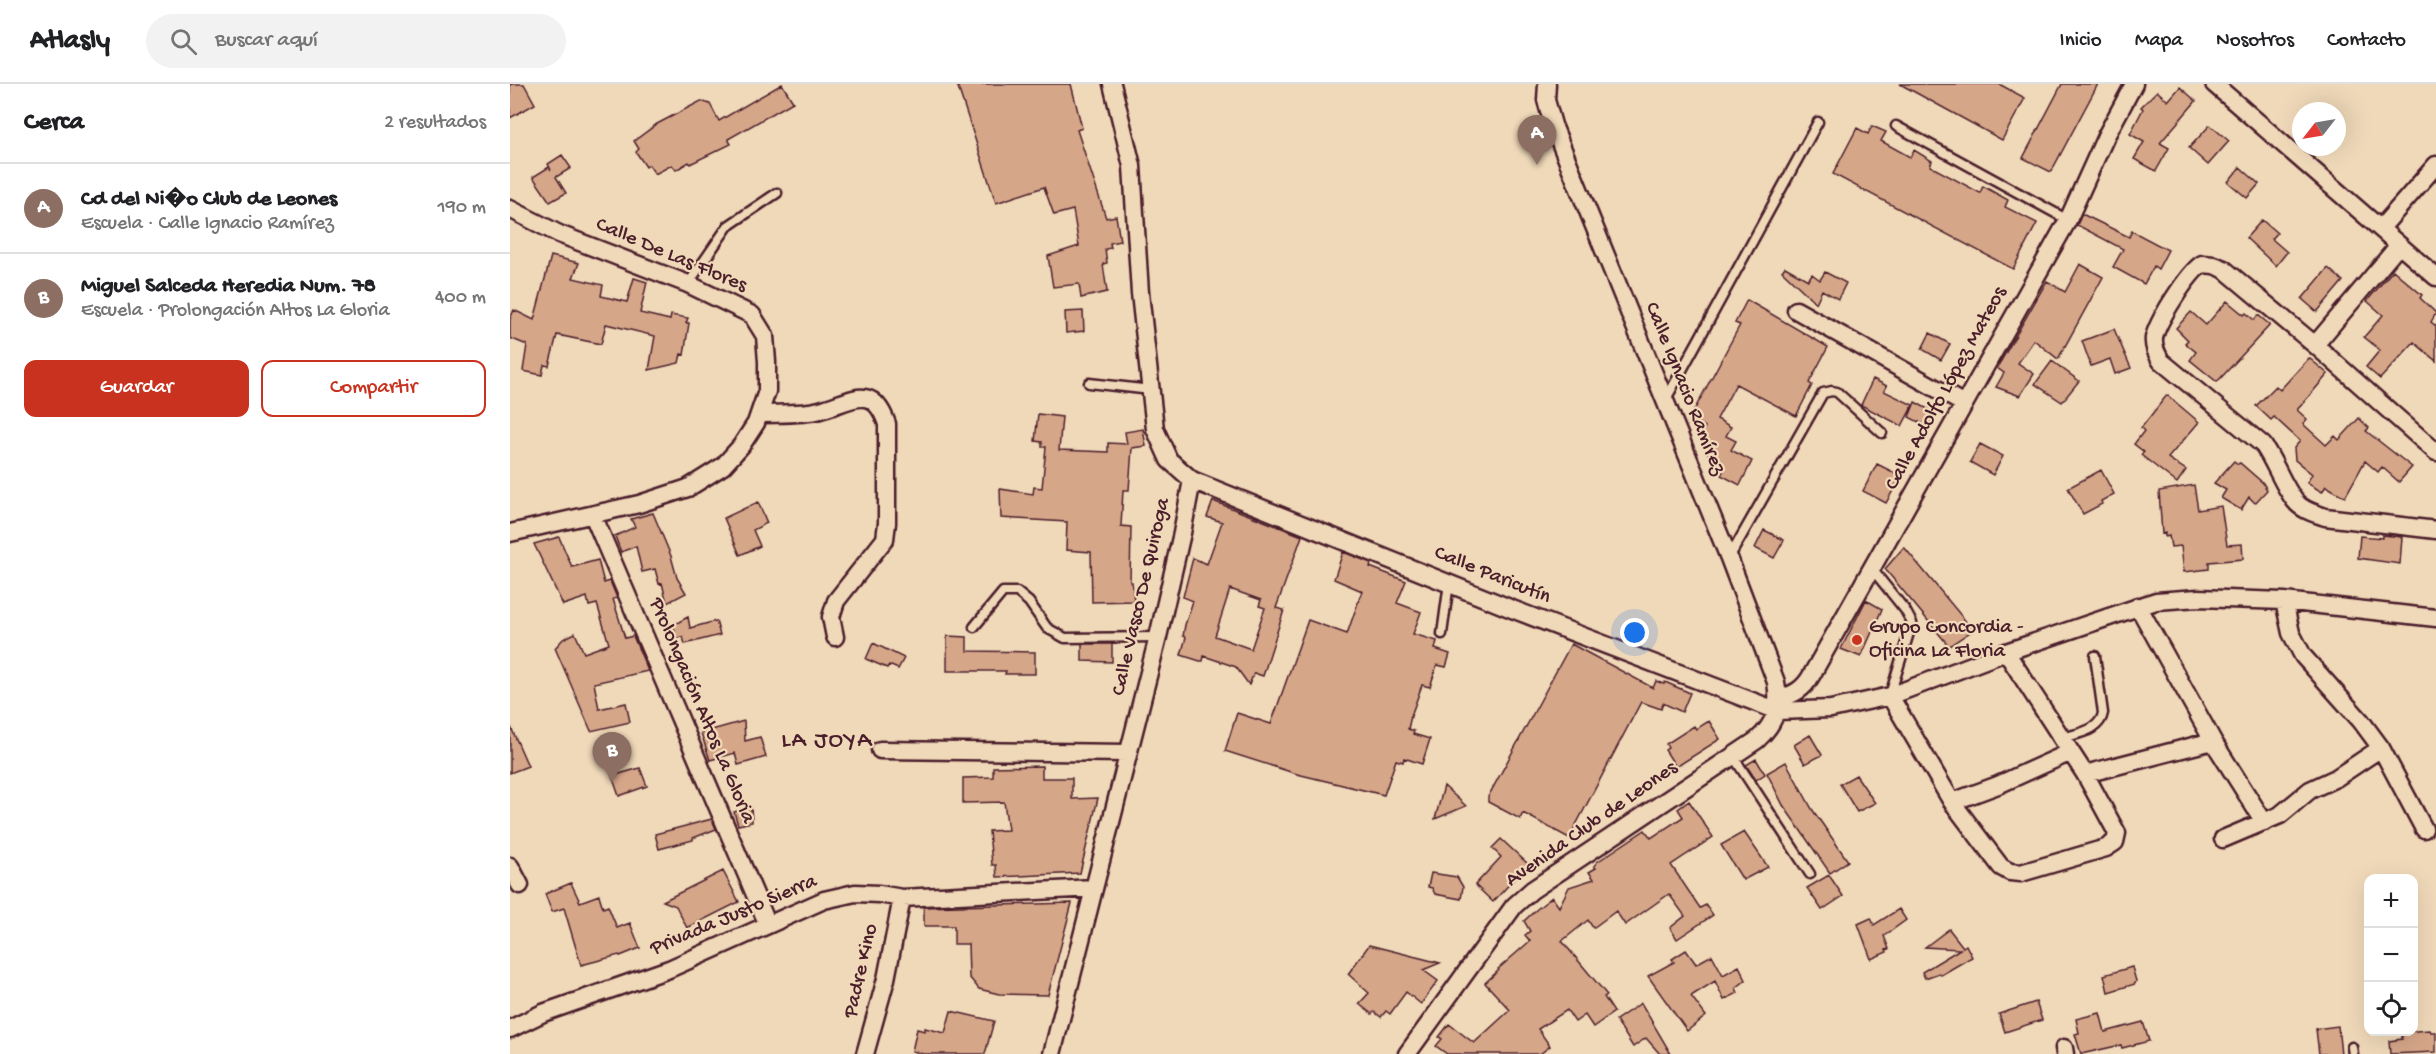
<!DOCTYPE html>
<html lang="es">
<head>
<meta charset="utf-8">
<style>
	body { margin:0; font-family:"Gochi Hand",sans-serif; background:#f2f2f2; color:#202124 }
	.controls { position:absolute; right:18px; bottom:18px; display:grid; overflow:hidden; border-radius:12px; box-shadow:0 6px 24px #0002 }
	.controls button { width:54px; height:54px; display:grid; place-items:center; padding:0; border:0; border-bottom:2px solid #e0e0e0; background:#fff; color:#202124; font:30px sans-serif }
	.compass { position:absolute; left:1782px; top:18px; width:54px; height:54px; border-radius:50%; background:#fff; box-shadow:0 6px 24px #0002; rotate:239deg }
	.you { position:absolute; left:1125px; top:549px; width:21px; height:21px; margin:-15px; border:4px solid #fff; border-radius:50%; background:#1a73e8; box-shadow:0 0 0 9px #1a73e833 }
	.badge { display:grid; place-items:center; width:39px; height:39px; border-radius:50%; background:#c8321e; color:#fff; font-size:20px; font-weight:700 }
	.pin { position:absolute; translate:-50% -50px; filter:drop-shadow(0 2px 3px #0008) }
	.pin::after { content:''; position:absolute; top:32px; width:21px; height:18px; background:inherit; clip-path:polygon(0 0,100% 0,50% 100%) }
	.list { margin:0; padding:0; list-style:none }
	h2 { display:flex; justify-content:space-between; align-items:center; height:78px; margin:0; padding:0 24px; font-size:26px }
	h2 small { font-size:20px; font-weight:400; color:#757577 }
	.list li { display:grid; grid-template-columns:39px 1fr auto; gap:18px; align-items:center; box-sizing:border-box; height:90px; padding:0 24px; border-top:2px solid #e0e0e0 }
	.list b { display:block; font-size:22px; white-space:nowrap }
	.list p { margin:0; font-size:20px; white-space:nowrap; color:#757577 }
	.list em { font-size:20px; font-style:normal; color:#757577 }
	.actions { display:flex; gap:12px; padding:18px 24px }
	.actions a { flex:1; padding:14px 0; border:2px solid #c8321e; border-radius:12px; text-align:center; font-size:21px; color:#c8321e }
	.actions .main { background:#c8321e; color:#fff }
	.icon { flex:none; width:33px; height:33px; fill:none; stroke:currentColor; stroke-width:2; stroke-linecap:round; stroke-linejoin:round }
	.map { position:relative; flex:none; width:1926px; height:970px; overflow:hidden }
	header { display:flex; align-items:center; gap:36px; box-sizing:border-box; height:84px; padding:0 30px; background:#fff; border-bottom:2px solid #e0e0e0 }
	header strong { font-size:28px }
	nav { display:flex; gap:33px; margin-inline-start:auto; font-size:21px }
	.search { width:420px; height:54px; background:#f2f2f2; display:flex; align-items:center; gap:15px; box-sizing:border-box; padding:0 21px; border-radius:33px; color:#757577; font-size:22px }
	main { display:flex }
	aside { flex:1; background:#fff }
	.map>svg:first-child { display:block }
	.building { fill:#d6a689; stroke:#4a1f2b; stroke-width:1.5; fill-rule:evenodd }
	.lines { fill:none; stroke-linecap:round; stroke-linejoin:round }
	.service-casing { stroke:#4a1f2b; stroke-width:13 }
	.minor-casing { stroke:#4a1f2b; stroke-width:21 }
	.service { stroke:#f0d9b9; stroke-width:8 }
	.minor { stroke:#f0d9b9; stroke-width:16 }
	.poi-dot { fill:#c8321e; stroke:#f0d9b9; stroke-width:2 }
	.labels { text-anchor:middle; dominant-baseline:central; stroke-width:4.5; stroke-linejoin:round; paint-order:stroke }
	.street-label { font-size:21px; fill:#4a1f2b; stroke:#f0d9b9 }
	.poi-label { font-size:21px; fill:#4a1f2b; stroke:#f0d9b9; text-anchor:start }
	.quarter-label { font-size:24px; letter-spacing:1.5px; fill:#4a1f2b; stroke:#f0d9b9 }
</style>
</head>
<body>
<header>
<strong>Atlasly</strong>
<div class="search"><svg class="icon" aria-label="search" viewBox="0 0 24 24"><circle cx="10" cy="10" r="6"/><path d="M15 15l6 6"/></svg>Buscar aquí</div>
<nav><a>Inicio</a><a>Mapa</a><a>Nosotros</a><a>Contacto</a></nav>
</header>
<main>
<aside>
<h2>Cerca<small>2 resultados</small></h2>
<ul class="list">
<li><span class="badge" style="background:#8d6e63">A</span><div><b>Cd del Ni�o Club de Leones</b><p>Escuela · Calle Ignacio Ramírez</p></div><em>190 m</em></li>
<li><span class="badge" style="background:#8d6e63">B</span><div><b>Miguel Salceda Heredia Num. 78</b><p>Escuela · Prolongación Altos La Gloria</p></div><em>400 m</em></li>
</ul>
<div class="actions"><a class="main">Guardar</a><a>Compartir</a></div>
</aside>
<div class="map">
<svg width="1926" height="970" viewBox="0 0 1926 970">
	<rect width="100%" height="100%" fill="#f0d9b9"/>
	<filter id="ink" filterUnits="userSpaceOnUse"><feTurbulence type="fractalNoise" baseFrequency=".0167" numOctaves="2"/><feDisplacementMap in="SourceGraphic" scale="12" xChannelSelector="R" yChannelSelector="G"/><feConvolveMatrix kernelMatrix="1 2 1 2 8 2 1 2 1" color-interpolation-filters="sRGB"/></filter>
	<g filter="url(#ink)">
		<!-- building -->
		<path class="building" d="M0,0H14L25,20L0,34Z
			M272,0L283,18L218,55L221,60L180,80L179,78L166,86L162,81L145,90L139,81L136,83L126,68L129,65L124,57L147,40L191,17L200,20L209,37Z
			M447,0H561L572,44L567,46L596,134L606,132L610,157L600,159L601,164L595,165L597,179L593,180L597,208L571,214L569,200L543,203L538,172L569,162L563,126L544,131L534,103L486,119Z
			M1390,0H1489L1515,14L1492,56Z
			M1552,0H1588L1541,88L1513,74Z
			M1670,3L1686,17L1650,59L1659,64L1646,87L1624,75L1634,58L1620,50L1633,25L1631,23L1647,7L1658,17Z
			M1700,41L1719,57L1698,81L1679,64Z
			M1362,42L1376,48L1371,57L1400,73L1404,66L1422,77L1420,82L1470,109L1473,102L1498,116L1495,123L1527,139L1503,185L1323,90L1347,44L1358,50Z
			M52,71L61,84L46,93L56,109L40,118L23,93L39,83L41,86L38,80Z
			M1730,83L1749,100L1737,114L1718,98Z
			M1572,130L1619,153L1622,147L1658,166L1648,185L1644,182L1634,200L1603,183L1613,165L1567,141Z
			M1752,136L1767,149L1762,155L1777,168L1766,182L1736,154Z
			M41,172L69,179L63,194L93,201L91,212L117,218L124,194L137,198L130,229L160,236L161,231L178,234L176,239H179L174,271L171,270L169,279L139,286L145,252L96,240L91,260L47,251L39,282L34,281L32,291L13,287L17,261L0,254V235L4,226L24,236Z
			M1570,180L1593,193L1548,275L1524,256L1508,279L1524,290L1510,312L1486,303L1494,289L1487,284L1537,197L1555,208Z
			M1275,183L1298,196L1302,190L1310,196L1315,188L1336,199L1328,215L1312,206L1306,219L1272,187Z
			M1818,184L1833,197L1807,228L1792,215Z
			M1883,186L1912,211L1910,214L1926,229L1921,238L1926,242V277L1904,258L1870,295L1856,283L1870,266L1854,253L1873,231L1857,217Z
			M1237,216L1318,263L1299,299L1302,301L1286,332L1226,300L1207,335L1221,343L1216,352L1226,357L1221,366L1242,377L1230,401L1211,391L1215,384L1209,381L1212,377L1198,370L1204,360L1189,353L1195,343L1180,334L1230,241L1225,239Z
			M1717,217L1734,231L1736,229L1744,236L1748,231L1760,241L1707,298L1680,276L1686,268L1675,259L1678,256L1666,244L1681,228L1696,241Z
			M573,227L574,247L556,249L555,228Z
			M1604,245L1621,284L1605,290L1600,275L1581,282L1572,257Z
			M1420,249L1440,260L1431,276L1412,265Z
			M1799,274L1818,290L1787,326L1797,335L1793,340L1816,361L1825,352L1829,356L1849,334L1859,344L1856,347L1902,383L1889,398L1872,383L1868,388L1855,377L1835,413L1816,402L1812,408L1797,399L1802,390L1785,376L1784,364L1790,357L1764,333L1761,336L1746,322L1766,302L1770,306Z
			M1542,277L1569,297L1552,318L1525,300Z
			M1363,295L1377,302L1374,307L1403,321L1392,342L1351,321Z
			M1657,311L1689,338L1658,374L1676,386L1667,399L1631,371L1634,368L1624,360L1634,347L1631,344Z
			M1405,318L1425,329L1418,343L1399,333Z
			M528,330L552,333L549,366L598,368V359L617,360L615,348L633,345L636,362L622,364L619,406H613L611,442L621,443L620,498H622L624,517L582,518L581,468L556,466L557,438L491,434L490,405L523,410L524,403L532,404L536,363H532V358L525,357Z
			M1470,360L1493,372L1483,391L1460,378Z
			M1724,377L1728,380L1730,379L1753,399L1757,406L1745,419L1739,413L1731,426L1711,414L1716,406L1704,399Z
			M1367,380L1391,392L1376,419L1353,407Z
			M1591,386L1604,410L1591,417L1592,420L1573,430L1558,404Z
			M1684,401L1688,426L1711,422L1717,461L1732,460L1733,475L1699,478V485L1674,488L1671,462L1661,463L1659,452L1655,453V449L1652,450L1649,407Z
			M703,417L792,452L766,524L774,526L753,592L744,589L739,601L726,583L694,572L693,577H690L671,571L676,553L673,552L675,541L683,517L673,513L683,474L697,480L712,438L697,433ZM720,505L751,516L749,522L755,524L741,565L705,552Z
			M248,418L257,439L243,446L250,462L230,471L214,434Z
			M143,429L161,472L167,494L176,509L157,519L152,499L149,500L145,485L132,488L126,462L111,468L105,452L125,443L121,435Z
			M1254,446L1274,456L1264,474L1245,464Z
			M1872,451L1892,453L1890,480L1848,474L1850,452L1872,454Z
			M49,453L62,483L88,476L94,499L100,497L107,514L103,515L115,554L123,552L138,587L84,599L89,625L116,619L120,638L81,647L45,564L53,555L65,549L74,569L99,560L87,520L79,522L77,513L53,521L24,460Z
			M1394,463L1463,546L1439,562L1375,485Z
			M833,468L861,479L860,483L896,497L887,519L911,528L903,550L927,557L925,565L940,570L936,583L927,581L920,603L912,601L901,632L898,645L904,647L903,650L920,655L912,680L894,674L893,678L886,676L874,711L787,690L715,667L727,629L761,640L798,536L837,550L852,507L824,495Z
			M1356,516L1372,525L1351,573L1331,565Z
			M178,533L180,544L206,537L210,551L175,560L173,553L167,554L163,541Z
			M437,552L457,553V567L525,568V590H495L496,587H437Z
			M363,559L394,574L388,585L379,581L377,584L356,575Z
			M572,560H602V578L572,577Z
			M1061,560L1143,604L1146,597L1154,600L1155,598L1180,609L1172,628L1153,619L1151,625L1131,618L1059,754L1013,729L1010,735L978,718V713Z
			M234,637L235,657L250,653L256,673L228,681L225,669L200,676L191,649Z
			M1199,637L1210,655L1166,683L1155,666L1158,664L1156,660L1184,642L1186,645Z
			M0,641L18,682L0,689Z
			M1300,651L1312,671L1295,680L1284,661Z
			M1246,675L1255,690L1246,696L1236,681Z
			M1276,678L1302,725L1338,777L1320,789L1273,721L1257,689Z
			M532,682V694H562V715L588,714L570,789L487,793L486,781H482L479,747L498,746L494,718L453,719V694L483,693V683Z
			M130,684L137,702L109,712L102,692Z
			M1346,691L1365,719L1347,728L1330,700Z
			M934,702L956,722L925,735Z
			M1179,717L1203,753L1161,781L1190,824L1196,821L1203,831L1167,855L1160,844L1175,832L1159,810L1115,841L1106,827L1083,844L1078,836L1052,857L1097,911L1094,913L1104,928L1083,943L1075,931L1065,938L1057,926L1028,945L1040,962L1030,970H937L926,962L932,955L929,953L939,940L964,959L1000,926L975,899L989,886L988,885L1020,857L1015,851L1020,847L1014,837L1027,825L1042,813L1049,823L1059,803L1084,795L1079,788L1086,784L1084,782L1087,778L1135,746L1141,754L1173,733L1168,725Z
			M241,723L242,738L228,741L224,728Z
			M202,735L206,745L183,754V756L149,765L145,750Z
			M1234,748L1258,783L1233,796L1211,761Z
			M991,755L1018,780L983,818L965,801L991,773L982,764Z
			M213,787L229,818L177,844L166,822L153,817Z
			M921,789L947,793L953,803L951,815L925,810L922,804L918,803Z
			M1319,791L1333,812L1312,826L1297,804Z
			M61,799L70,818L89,811L93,824L98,822L107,844L120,839L130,864L110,872L109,871L71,881L54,824L42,828L35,810Z
			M562,819L538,911L489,910L469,905L459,893L458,860H444V842H414V823Z
			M1389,825L1396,836L1374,852L1379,865L1376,866L1377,868L1361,875L1348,840L1361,834L1364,841Z
			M1439,845L1453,863L1456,861L1462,873L1431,891L1429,889L1415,894L1412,888L1450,865L1415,863Z
			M859,861L930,879L913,886L928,897L911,920L896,908L880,930L876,927L871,933L864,928L862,930L849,920L859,909L838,890Z
			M1176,866L1186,880L1202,871L1213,891L1229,882L1236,896L1226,904L1228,909L1214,916L1205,897L1181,912L1196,932L1177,947L1138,892L1164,878L1162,875Z
			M1622,883L1626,897L1625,900L1598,908L1594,891Z
			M1526,918L1532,936L1495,948L1489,930Z
			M1131,919L1161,970H1150L1136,954L1123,963L1106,936Z
			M441,927L484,937L475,970H413L402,967L407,945L415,947V944L435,949Z
			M1590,929L1595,948L1633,938L1639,957L1612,964L1611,961L1571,970L1565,950L1569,949L1566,935Z
			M1828,942L1831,970H1809L1806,945Z
			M1920,946L1921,948H1926V968L1880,970L1879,957L1892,955V948Z"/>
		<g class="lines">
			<defs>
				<path id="service" d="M1386,42L1558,136
					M178,200L218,142L267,109
					M579,299L641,306
					M1155,317L1308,38
					M1219,474L1313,309L1322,307L1327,308L1372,349
					M1362,485L1395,526L1402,539L1380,611
					M464,543L493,508H507L519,518L537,544L555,554L648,553
					M932,550L939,499
					M1553,654C1568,649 1590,647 1593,629L1585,572
					M1223,672L1300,790
					M1842,963L1843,970"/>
				<path id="minor" d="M602,0L622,82L630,209L645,345L659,376L682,396L1002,525L1268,627L1321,625L1380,612L1496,568L1646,517L1688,514L1774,517L1926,534
					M1704,0L1926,193
					M0,125L49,150L178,200L242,231L255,252L257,278V307L246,339L231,362L213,382L178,404L129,420L0,449
					M1871,144L1926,81
					M1286,226L1454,320
					M1805,261L1889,161
					M249,330C268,329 291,331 310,326C341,318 362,297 377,340V439L375,455L326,517L321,533L325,553
					M1926,368L1805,261L1714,185L1704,181L1692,180C1678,189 1647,238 1644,254C1643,263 1647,270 1651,277L1753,361C1765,378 1772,400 1785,417C1792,426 1804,429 1815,433L1926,446
					M83,431L258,841
					M1774,517L1781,549L1793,572L1851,637L1871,664L1914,745
					M1496,568L1575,690L1703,657L1628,522
					M1380,612L1442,718L1488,701L1561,668
					M1269,615C1284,610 1293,606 1301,592L1558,136L1596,52L1624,0
					M1703,657L1754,738
					M370,666L617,669
					M1442,718L1491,783L1500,788L1511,789L1596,764L1605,758L1607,749L1575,690
					M1713,755L1770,731L1800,706L1826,694L1871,664
					M0,782L10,801
					M0,945L33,929L159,885L314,816L345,809L369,810L392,814L583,804
					M1554,964L1555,970
					M355,970L376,895L392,814
					M542,970L648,553L672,449L682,396
					M897,970L1004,822L1022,806L1247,656C1266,639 1270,623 1266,598L1219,474L1043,41L1036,16L1037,0"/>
			</defs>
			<!-- service casing -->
			<use href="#service" class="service-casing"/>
			<!-- minor casing -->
			<use href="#minor" class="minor-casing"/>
			<!-- service -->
			<use href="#service" class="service"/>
			<!-- minor -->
			<use href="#minor" class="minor"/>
		</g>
	</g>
	<!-- markers -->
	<circle class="poi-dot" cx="1347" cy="556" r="6"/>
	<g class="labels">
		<!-- street labels -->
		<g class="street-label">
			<text transform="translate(161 172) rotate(23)">Calle De Las Flores</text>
			<text transform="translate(1174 305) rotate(68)">Calle Ignacio Ramírez</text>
			<text transform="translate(1437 305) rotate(-61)">Calle Adolfo López Mateos</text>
			<text transform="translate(982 492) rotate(22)">Calle Paricutín</text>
			<text transform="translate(632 513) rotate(-77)">Calle Vasco De Quiroga</text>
			<text transform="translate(191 627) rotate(67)">Prolongación Altos La Gloria</text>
			<text transform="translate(1082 741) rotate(-35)">Avenida Club de Leones</text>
			<text transform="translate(224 832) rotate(-23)">Privada Justo Sierra</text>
			<text transform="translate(352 887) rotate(-77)">Padre Kino</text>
		</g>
		<!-- poi labels -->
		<g class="poi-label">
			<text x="1359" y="544">Grupo Concordia -<tspan x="1359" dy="24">Oficina La Floria</tspan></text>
		</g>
		<!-- quarter labels -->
		<g class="quarter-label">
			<text x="317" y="657">LA JOYA</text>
		</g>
	</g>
</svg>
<div class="controls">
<button>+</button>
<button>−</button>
<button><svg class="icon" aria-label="locate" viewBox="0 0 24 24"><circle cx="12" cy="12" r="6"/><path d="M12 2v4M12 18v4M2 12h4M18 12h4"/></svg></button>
</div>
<svg class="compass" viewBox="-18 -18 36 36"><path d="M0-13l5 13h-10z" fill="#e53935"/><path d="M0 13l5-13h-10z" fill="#757577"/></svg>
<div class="you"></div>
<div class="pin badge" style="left:1027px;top:81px;background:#8d6e63">A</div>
<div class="pin badge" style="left:102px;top:698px;background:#8d6e63">B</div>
</div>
</main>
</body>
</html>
